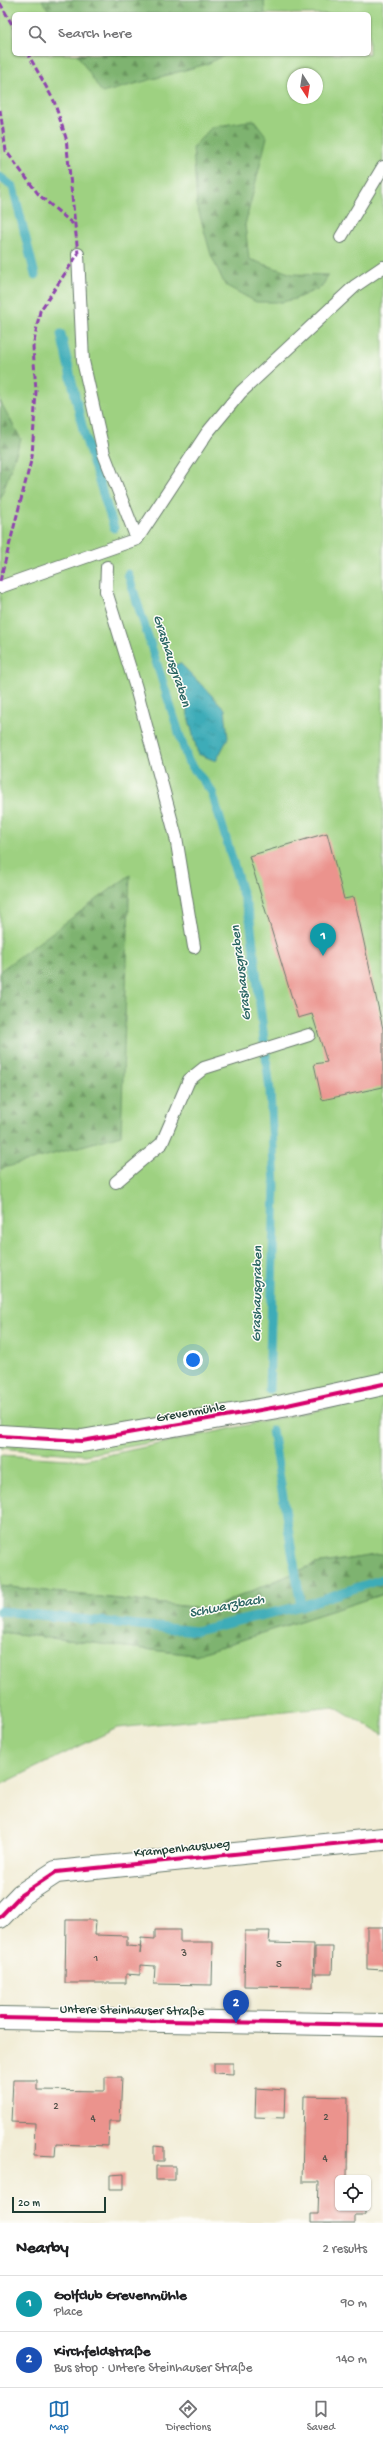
<!DOCTYPE html>
<html lang="en">
<head>
<meta charset="utf-8">
<style>
	body { margin:0; font-family:"Gochi Hand",sans-serif; background:#f6f6f6; color:#202124 }
	.controls { position:absolute; right:12px; bottom:12px; display:grid; overflow:hidden; border-radius:6px; box-shadow:0 1px 3px #0004 }
	.controls button { width:36px; height:36px; display:grid; place-items:center; padding:0; border:0; border-bottom:1px solid #e0e0e0; background:#fff; color:#202124; font:20px sans-serif }
	.compass { position:absolute; left:287px; top:68px; width:36px; height:36px; border-radius:50%; background:#fff; box-shadow:0 1px 3px #0004; rotate:168deg }
	.scale { position:absolute; left:12px; bottom:10px; width:94px; box-sizing:border-box; padding-left:4px; border:2px solid #1f3d34; border-top:0; font-size:11px; line-height:14px; white-space:nowrap; color:#1f3d34; -webkit-text-stroke:3px #fdfcf7; paint-order:stroke }
	.you { position:absolute; left:193px; top:1360px; width:14px; height:14px; margin:-10px; border:3px solid #fff; border-radius:50%; background:#1a73e8; box-shadow:0 0 0 6px #1a73e833 }
	.badge { display:grid; place-items:center; width:26px; height:26px; border-radius:50%; background:#1f6fb2; color:#fff; font-size:13px; font-weight:700 }
	.pin { position:absolute; translate:-50% -33px; filter:drop-shadow(0 1px 2px #0008) }
	.pin::after { content:''; position:absolute; top:21px; width:14px; height:12px; background:inherit; clip-path:polygon(0 0,100% 0,50% 100%) }
	.list { margin:0; padding:0; list-style:none }
	h2 { display:flex; justify-content:space-between; align-items:center; height:52px; margin:0; padding:0 16px; font-size:17px }
	h2 small { font-size:13px; font-weight:400; color:#757577 }
	.list li { display:grid; grid-template-columns:26px 1fr auto; gap:12px; align-items:center; box-sizing:border-box; height:56px; padding:0 16px; border-top:1px solid #e0e0e0 }
	.list b { display:block; font-size:15px; white-space:nowrap }
	.list p { margin:0; font-size:13px; white-space:nowrap; color:#757577 }
	.list em { font-size:13px; font-style:normal; color:#757577 }
	.icon { flex:none; width:22px; height:22px; fill:none; stroke:currentColor; stroke-width:2; stroke-linecap:round; stroke-linejoin:round }
	.map { position:relative; flex:none; width:383px; height:2223px; overflow:hidden }
	.search { position:absolute; background:#fff; box-shadow:0 1px 3px #0004; left:12px; right:12px; top:12px; height:44px; display:flex; align-items:center; gap:10px; box-sizing:border-box; padding:0 14px; border-radius:6px; color:#757577; font-size:15px }
	.sheet { height:164px; background:#fff }
	nav { display:flex; justify-content:space-around; align-items:center; box-sizing:border-box; height:56px; border-top:1px solid #e0e0e0; background:#fff; font-size:11px; color:#757577 }
	nav a { display:grid; justify-items:center; gap:2px }
	nav .on { color:#1f6fb2 }
	.map>svg:first-child { display:block }
	.grass { fill:#9ed181; stroke:#5e875a; fill-rule:evenodd }
	.forest { fill:url(#forest-firs); stroke:#4e7852 }
	.water { fill:url(#water-ripples); stroke:#2e7476 }
	.lines { fill:none; stroke-linecap:round; stroke-linejoin:round }
	.stream { stroke:#3cacb8; stroke-width:9 }
	.building { fill:#eb938d }
	.lane-casing { stroke:#687a6c; stroke-width:14 }
	.street-casing { stroke:#687a6c; stroke-width:24 }
	.lane { stroke:#fff; stroke-width:12 }
	.street { stroke:#fff; stroke-width:22 }
	.quiet { stroke:#8e44ad; stroke-width:3; stroke-dasharray:6 3; stroke-linecap:butt }
	.cycleway-casing { stroke:#fdfcf7; stroke-width:6 }
	.cycleway { stroke:#d6006c; stroke-width:4 }
	.labels { text-anchor:middle; dominant-baseline:central; stroke-width:3; stroke-linejoin:round; paint-order:stroke }
	.number-label { font-size:11px; fill:#52524a }
	.street-label { font-size:13px; fill:#1f3d34; stroke:#fdfcf7 }
	.water-label { font-size:14px; font-style:italic; fill:#296462; stroke:#fdfcf7 }
</style>
</head>
<body>
<div class="map">
<svg width="383" height="2223" viewBox="0 0 383 2223">
	<defs>
		<pattern id="forest-firs" width="22" height="20" patternUnits="userSpaceOnUse"><rect width="22" height="20" fill="#7eb36f"/><path d="M5 1l3.5 6h-7zM16 11l3.5 6h-7z" fill="#67935c"/></pattern>
		<pattern id="water-ripples" width="26" height="14" patternUnits="userSpaceOnUse"><rect width="26" height="14" fill="#3cacb8"/><path d="M2 4q2-2 4 0t4 0M15 11q2-2 4 0t4 0" fill="none" stroke="#328d96"/></pattern>
	</defs>
	<rect width="100%" height="100%" fill="#fdfcf7"/>
	<filter id="ink" filterUnits="userSpaceOnUse"><feTurbulence type="fractalNoise" baseFrequency=".025" numOctaves="2"/><feDisplacementMap in="SourceGraphic" scale="8" xChannelSelector="R" yChannelSelector="G"/><feConvolveMatrix kernelMatrix="1 2 1 2 8 2 1 2 1" color-interpolation-filters="sRGB"/></filter>
	<filter id="wash" filterUnits="userSpaceOnUse"><feTurbulence type="fractalNoise" baseFrequency=".012" numOctaves="4" result="noise"/><feDisplacementMap in="SourceGraphic" scale="16" xChannelSelector="R" yChannelSelector="G"/><feGaussianBlur stdDeviation="0.9" result="paint"/><feColorMatrix in="noise" values="0 0 0 0 0 0 0 0 0 0 0 0 0 0 0 0 0 1.4 0 .05"/><feComposite in="paint" operator="in"/></filter>
	<g filter="url(#wash)">
		<rect width="100%" height="100%" fill="#f1ecd4"/>
		<!-- grass -->
		<path class="grass" d="M0,0H383V1386L184,1436L86,1455L0,1448ZM14,14H369V54H14ZM293,74H317V98H293Z
			M383,1396V1554L315,1564L210,1609L0,1586V1455L84,1460Z
			M383,1594V1735L334,1706L117,1728L0,1785V1632L195,1655Z"/>
		<!-- forest -->
		<path class="forest" d="M42,0H264L265,14H51Z
			M77,54H227L207,64L102,93Z
			M254,120L267,137L245,225L249,259L292,274L328,275L322,287L295,299L282,302H256L225,285L211,255L197,205L193,147L212,127Z
			M0,401L21,439L0,500Z
			M130,875L121,1135L0,1169V971Z
			M383,1554V1594L195,1655L0,1632V1586L210,1609L315,1564Z"/>
		<!-- water -->
		<path class="water" d="M180,663L225,709L228,738L216,761L198,754L188,716L186,696L173,666Z"/>
		<g class="lines">
			<!-- stream -->
			<path class="stream" d="M0,177L13,187L35,275
				M61,334L84,434L114,528
				M128,574L188,761L212,792L250,919L270,1091L275,1185L269,1390
				M272,1430L301,1606
				M0,1611L196,1631L301,1606L383,1579"/>
		</g>
		<g id="blocks">
			<!-- building -->
			<path class="building" d="M327,833L344,899L354,897L383,1029V1087L322,1100L314,1064L327,1062L312,1014L298,1018L249,856Z
				M66,1920H96L95,1935L127,1936V1946L141,1947L140,1954L141,1938L155,1939V1930H180V1942H213L212,1985L154,1984L155,1966L140,1965V1975L126,1974V1983H65Z
				M367,1927H383V1970L367,1969Z
				M245,1931H270L269,1943L314,1944L313,1987L244,1986Z
				M315,1947H333L332,1974H315Z
				M214,2063H233V2074L214,2073Z
				M105,2077H122L120,2121H109L108,2146L56,2144L55,2156L34,2155L35,2123L11,2122L13,2080H37V2090L105,2091Z
				M256,2088L285,2090L284,2118L255,2117Z
				M304,2096L348,2097L347,2178H338V2208H365V2215H355V2223H311V2214H318L319,2182H302Z
				M154,2146L164,2147V2161H154Z
				M156,2166H175V2180H156Z
				M124,2174V2189H110V2175Z"/>
		</g>
	</g>
	<g filter="url(#ink)">
		<use href="#blocks" fill-opacity="0" stroke="#687a6c" stroke-width="1"/>
		<g class="lines">
			<defs>
				<path id="lane" d="M341,237L383,167
					M78,254L83,361L104,454L137,539
					M107,567L106,591L136,688L176,837L194,947
					M0,587L137,539L207,433L241,392L355,286L383,267
					M116,1182L162,1143L189,1080L204,1068L309,1035"/>
				<path id="street" d="M0,1436L82,1441L283,1406L383,1384
					M0,1917L21,1895L56,1872L383,1839
					M0,2018L383,2025"/>
			</defs>
			<!-- lane casing -->
			<use href="#lane" class="lane-casing"/>
			<!-- street casing -->
			<use href="#street" class="street-casing"/>
			<!-- lane -->
			<use href="#lane" class="lane"/>
			<!-- street -->
			<use href="#street" class="street"/>
			<!-- quiet -->
			<path class="quiet" d="M0,3L14,28
				M0,110L6,151L39,195L73,224
				M0,581L32,457L36,391L33,347L40,311L78,254L66,138L54,101L28,54"/>
			<defs>
				<path id="cycleway" d="M0,1436L82,1441L283,1406L383,1384
					M0,1917L21,1895L56,1872L383,1839
					M0,2018L383,2025"/>
			</defs>
			<!-- cycleway casing -->
			<use href="#cycleway" class="cycleway-casing"/>
			<!-- cycleway -->
			<use href="#cycleway" class="cycleway"/>
		</g>
	</g>
	<g class="labels">
		<!-- number labels -->
		<g class="number-label">
			<text x="184" y="1954">3</text>
			<text x="96" y="1959">1</text>
			<text x="279" y="1965">5</text>
			<text x="56" y="2107">2</text>
			<text x="326" y="2118">2</text>
			<text x="93" y="2119">4</text>
			<text x="325" y="2159">4</text>
		</g>
		<!-- street labels -->
		<g class="street-label">
			<text transform="translate(191 1413) rotate(-10)">Grevenmühle</text>
			<text transform="translate(182 1849) rotate(-6)">Krampenhausweg</text>
			<text transform="translate(132 2011) rotate(1)">Untere Steinhauser Straße</text>
		</g>
		<!-- water labels -->
		<g class="water-label">
			<text transform="translate(171 661) rotate(72)">Grashausgraben</text>
			<text transform="translate(242 973) rotate(-97)">Grashausgraben</text>
			<text transform="translate(258 1294) rotate(-89)">Grashausgraben</text>
			<text transform="translate(227 1607) rotate(-11)">Schwarzbach</text>
		</g>
	</g>
</svg>
<div class="controls">
<button><svg class="icon" aria-label="locate" viewBox="0 0 24 24"><circle cx="12" cy="12" r="6"/><path d="M12 2v4M12 18v4M2 12h4M18 12h4"/></svg></button>
</div>
<svg class="compass" viewBox="-18 -18 36 36"><path d="M0-13l5 13h-10z" fill="#e53935"/><path d="M0 13l5-13h-10z" fill="#757577"/></svg>
<div class="scale">20 m</div>
<div class="you"></div>
<div class="pin badge" style="left:323px;top:956px;background:#0f9aa8">1</div>
<div class="pin badge" style="left:236px;top:2023px;background:#1a4fb4">2</div>
<div class="search"><svg class="icon" aria-label="search" viewBox="0 0 24 24"><circle cx="10" cy="10" r="6"/><path d="M15 15l6 6"/></svg>Search here</div>
</div>
<section class="sheet">
<h2>Nearby<small>2 results</small></h2>
<ul class="list">
<li><span class="badge" style="background:#0f9aa8">1</span><div><b>Golfclub Grevenmühle</b><p>Place</p></div><em>90 m</em></li>
<li><span class="badge" style="background:#1a4fb4">2</span><div><b>Kirchfeldstraße</b><p>Bus stop · Untere Steinhauser Straße</p></div><em>140 m</em></li>
</ul>
</section>
<nav>
<a class="on"><svg class="icon" aria-label="map" viewBox="0 0 24 24"><path d="M3 6l6-2 6 2 6-2v14l-6 2-6-2-6 2zM9 4v14M15 6v14"/></svg>Map</a>
<a><svg class="icon" aria-label="directions" viewBox="0 0 24 24"><path d="M12 3l9 9-9 9-9-9zM9 14v-3h6M13 9l2 2-2 2"/></svg>Directions</a>
<a><svg class="icon" aria-label="saved" viewBox="0 0 24 24"><path d="M7 4h10v16l-5-4-5 4z"/></svg>Saved</a>
</nav>
</body>
</html>
